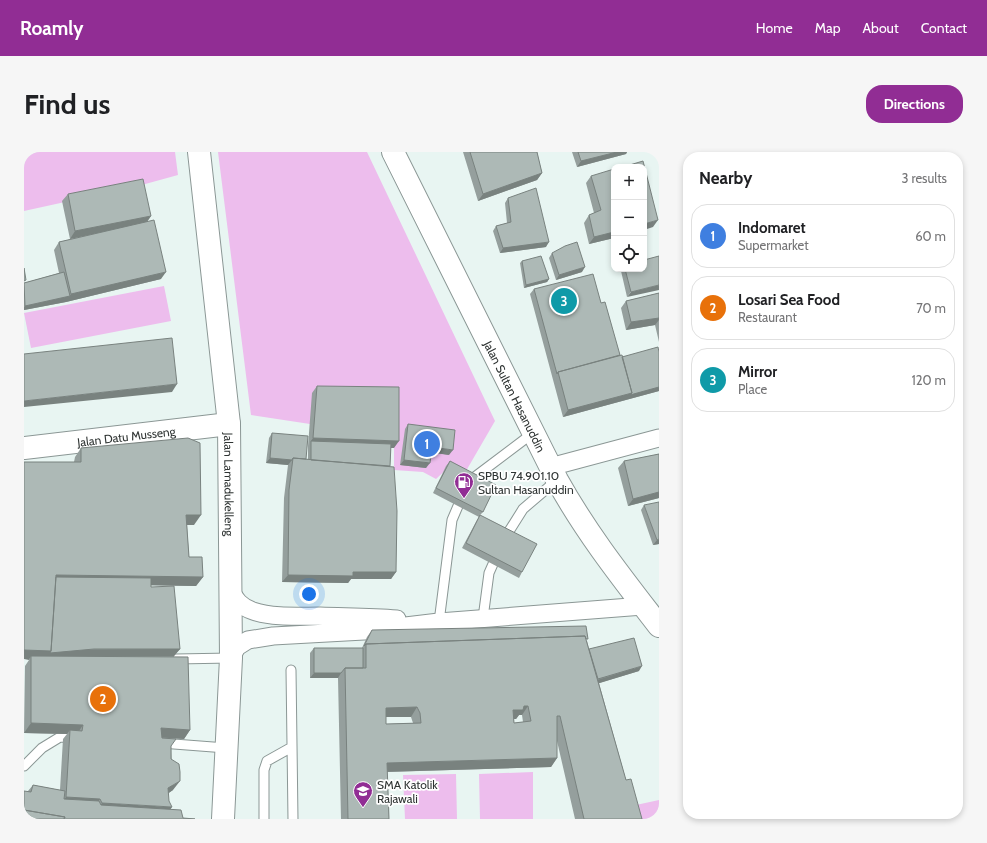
<!DOCTYPE html>
<html lang="en">
<head>
<meta charset="utf-8">
<style>
	body { margin:0; font-family:Cabin,sans-serif; background:#f6f6f6; color:#202124 }
	.controls { position:absolute; right:12px; top:12px; display:grid; overflow:hidden; border-radius:8px; box-shadow:0 2px 6px #0003 }
	.controls button { width:36px; height:36px; display:grid; place-items:center; padding:0; border:0; border-bottom:1px solid #e0e0e0; background:#fff; color:#202124; font:20px sans-serif }
	.you { position:absolute; left:285px; top:442px; width:14px; height:14px; margin:-10px; border:3px solid #fff; border-radius:50%; background:#1a73e8; box-shadow:0 0 0 6px #1a73e833 }
	.badge { display:grid; place-items:center; width:26px; height:26px; border-radius:50%; background:#912d94; color:#fff; font-size:13px; font-weight:700 }
	.pin { position:absolute; translate:-50% -50%; border:2px solid #fff; box-shadow:0 1px 4px #0006 }
	.list { margin:0; padding:0; list-style:none }
	h2 { display:flex; justify-content:space-between; align-items:center; height:52px; margin:0; padding:0 16px; font-size:17px }
	h2 small { font-size:13px; font-weight:400; color:#757577 }
	.list li { display:grid; grid-template-columns:26px 1fr auto; gap:12px; align-items:center; box-sizing:border-box; height:64px; margin:0 8px 8px; padding:0 8px; border:1px solid #e0e0e0; border-radius:16px }
	.list b { display:block; font-size:15px; white-space:nowrap }
	.list p { margin:0; font-size:13px; white-space:nowrap; color:#757577 }
	.list em { font-size:13px; font-style:normal; color:#757577 }
	.icon { flex:none; width:22px; height:22px; fill:none; stroke:currentColor; stroke-width:2; stroke-linecap:round; stroke-linejoin:round }
	.map { position:relative; flex:none; width:635px; height:667px; overflow:hidden; border-radius:16px }
	header { display:flex; align-items:center; gap:24px; box-sizing:border-box; height:56px; padding:0 20px; background:#912d94; color:#fff }
	header strong { font-size:19px }
	nav { display:flex; gap:22px; margin-inline-start:auto; font-size:14px }
	.intro { display:flex; align-items:center; justify-content:space-between; box-sizing:border-box; height:96px; padding:0 24px }
	h1 { margin:0; font-size:28px }
	.button { padding:10px 18px; border-radius:16px; background:#912d94; color:#fff; font-size:14px; font-weight:700 }
	main { display:flex; gap:24px; padding:0 24px }
	aside { flex:1; background:#fff; border-radius:16px; box-shadow:0 2px 6px #0003 }
	.map>svg:first-child { display:block }
	.green { fill:#edbded }
	.lines { fill:none; stroke-linecap:round; stroke-linejoin:round }
	.lane-casing { stroke:#8b9795; stroke-width:11 }
	.street-casing { stroke:#8b9795; stroke-width:19 }
	.secondary-casing { stroke:#8b9795; stroke-width:24 }
	.lane { stroke:#fff; stroke-width:9 }
	.street { stroke:#fff; stroke-width:17 }
	.secondary { stroke:#fff; stroke-width:22 }
	.wall { fill:#959f9d; fill-rule:evenodd }
	.shaded-wall { fill:#79827f }
	.building { fill:#adb9b6; stroke:#79827f; fill-rule:evenodd }
	.labels { text-anchor:middle; dominant-baseline:central; stroke-width:3.5; stroke-linejoin:round; paint-order:stroke }
	.street-label { font-size:12px; fill:#2f3433; stroke:#fff }
	.poi-label { font-size:12px; fill:#2f3433; stroke:#fff; text-anchor:start }
</style>
</head>
<body>
<header>
<strong>Roamly</strong>
<nav><a>Home</a><a>Map</a><a>About</a><a>Contact</a></nav>
</header>
<div class="intro"><h1>Find us</h1><a class="button">Directions</a></div>
<main>
<div class="map">
<svg width="635" height="667" viewBox="0 0 635 667">
	<rect width="100%" height="100%" fill="#e8f5f2"/>
	<!-- green -->
	<path class="green" d="M0,0H151L154,23L114,34L0,59Z
		M194,0H343L471,269L442,319L427,313L412,327L399,320L370,318V243L286,272L227,263Z
		M140,134L147,169L7,196L0,161Z
		M509,620V667H456L455,622Z
		M432,622L433,667H381L379,623Z
		M635,648V667H615L612,653Z"/>
	<g class="lines">
		<defs>
			<path id="lane" d="M448,327L509,281
				M482,384L499,357L533,328
				M459,466L465,421L469,412
				M415,470L428,368L434,354
				M152,507L207,506
				M267,518L269,667
				M137,591L202,596
				M0,614L18,596L36,585L52,586
				M240,667V618L243,609L268,595"/>
			<path id="street" d="M526,315L635,286
				M206,436C211,448 217,455 229,459C249,466 275,464 296,464C322,465 347,465 373,467
				M207,506L213,495L224,488L249,484L340,479L415,470L619,454"/>
			<g id="secondary">
				<path id="s1" d="M175,0L205,272L207,506L199,667"/>
				<path id="s2" d="M369,0L533,328C563,382 598,426 635,474"/>
				<path id="s3" d="M0,296L205,272"/>
			</g>
		</defs>
		<!-- lane casing -->
		<use href="#lane" class="lane-casing"/>
		<!-- street casing -->
		<use href="#street" class="street-casing"/>
		<!-- secondary casing -->
		<use href="#secondary" class="secondary-casing"/>
		<!-- lane -->
		<use href="#lane" class="lane"/>
		<!-- street -->
		<use href="#street" class="street"/>
		<!-- secondary -->
		<use href="#secondary" class="secondary"/>
	</g>
	<!-- wall -->
	<path class="wall" d="M439,0H513L518,21L513,28L454,49Z
		M548,0H603L602,2L553,15Z
		M567,24L590,86L565,92L560,71L565,63L570,61L562,31Z
		M44,42L127,64L123,70L137,127L42,150L0,158V116V131L35,121L30,98L35,90L78,80L46,87L38,49Z
		M484,46L522,95L476,101L469,79L472,74L483,71L481,51Z
		M528,101L558,120L532,128L525,106Z
		M635,104L603,145L597,119L598,117H620Z
		M498,109L525,127L523,130L500,136L496,111Z
		M510,137L596,203L598,205L635,200V239L539,265L506,142Z
		M635,141V190L631,173L602,178L597,156L602,149Z
		M293,234L370,296H367L366,314L372,420L367,427H327L324,431L258,430L260,346L264,313L242,311L245,286L248,281L282,307H284V294L288,241Z
		M384,272L425,303L407,300L402,316L376,313L381,277Z
		M57,296L170,373H163L165,405L179,425L172,434L127,433V435L156,497L150,504L166,578L160,587L143,586L147,594L149,638L144,641L0,667L4,639L9,633L36,638L39,587L43,582L0,581L1,514L5,508L50,310L51,305Z
		M635,302V346L604,354L594,316L600,309Z
		M426,309L459,360L456,363L498,420L495,426L438,396L453,368L455,365L409,341L422,314Z
		M620,353L635,392L629,393L617,358Z
		M348,478L563,489L565,497L615,519L575,531L602,628L618,667H551L533,589V606L527,615L363,620L365,667H317L314,526H286V501L290,496H338L343,485ZM495,563H498L499,570L490,571V567H492ZM362,565H387L389,571L362,572Z"/>
	<!-- shaded-wall -->
	<path class="shaded-wall" d="M593,0H603L602,2L553,15L557,9Z
		M518,21L513,28L454,49L459,42Z
		M127,64L122,71L46,87L51,79Z
		M634,68L629,75L620,78V72Z
		M590,80V86L565,92L570,85Z
		M525,90L522,95L476,101L479,96Z
		M561,115L558,120L532,128L535,123Z
		M142,120L137,127L42,150L47,142Z
		M525,127L523,130L500,136L502,133Z
		M635,133V138L603,145L607,140Z
		M46,144L42,150L0,158V155L1,154Z
		M635,166V168L631,173L602,178L607,170Z
		M153,232L148,240L0,255V249Z
		M635,235V239L539,265L544,258L608,241Z
		M289,286L375,289L370,296L287,294V289Z
		M408,295L429,298L425,303L404,300Z
		M246,306L268,308L264,313L242,311Z
		M380,308L406,311L402,316L376,313Z
		M635,340V346L604,354L609,347Z
		M162,363H177L170,373H156Z
		M635,387V392L629,393L633,388Z
		M329,420H372L367,427H327L324,431L258,430L264,423Z
		M32,423L179,425L172,434L30,432Z
		M156,497L150,504H7L5,508L0,507V498Z
		M618,514L615,519L566,534L570,529Z
		M290,521H317L314,526H286Z
		M500,554H504L498,563H495L492,567H482L489,558Z
		M393,555L387,565H355L362,556Z
		M7,571L59,573L53,582L46,578L43,582L0,581Z
		M137,576L166,578L160,587L131,585Z
		M533,606L527,615L357,620L363,611Z
		M156,629L149,638L138,646L144,636Z
		M42,645L76,647L70,656L35,654Z
		M78,651L148,655L142,664L71,661Z"/>
	<!-- building -->
	<path class="building" d="M446,0H513L518,21L459,42Z
		M554,0H593L557,9Z
		M619,9L634,68L620,72V15H599Z
		M590,17V80L570,85L565,63L577,58L567,24Z
		M119,27L127,64L51,79L44,42Z
		M512,36L525,90L479,96L472,74L487,70L484,46Z
		M130,68L142,120L47,142L35,90Z
		M553,90L561,115L535,123L528,101L541,94Z
		M517,104L525,127L502,133L498,109Z
		M635,104V133L607,140L601,117H620V108Z
		M0,116L2,128L0,129Z
		M40,120L46,144L1,154L0,131Z
		M569,122L577,151L581,150L596,203L534,220L533,222L510,137Z
		M635,141V166L607,170L602,149Z
		M148,186L153,232L0,249V202Z
		M634,195L635,200V235L606,243L608,241L598,205Z
		M598,203L608,241L544,258L534,220Z
		M293,234L375,235V289L289,286Z
		M384,272L431,278L429,298L408,295L406,311L380,308Z
		M248,281L284,284L282,307L269,306L268,308L246,306Z
		M164,286L176,291L177,363H162L165,405H178L179,425L32,423L27,499L0,498V310H57V296Z
		M287,289L367,292L366,314L287,308Z
		M635,302V340L609,347L600,309Z
		M269,306L370,315L373,359L372,420H329V424L264,423L265,338Z
		M426,309L472,333L459,360L412,336Z
		M635,350V387L633,388L620,353Z
		M456,363L513,392L498,420L442,391Z
		M32,425L127,426V435L150,434L156,497H70L26,501L27,499Z
		M562,474L564,487H562L561,484L342,492L340,494L348,478Z
		M561,484L602,628L607,627L618,667H560L536,564H533V606L363,611L365,667H324L321,516H342V492ZM500,554H504L507,569L490,571L489,558H499ZM393,555L396,561L397,571L362,572V556Z
		M610,486L618,514L574,527L565,497Z
		M290,496H339V516H321L317,521H290Z
		M7,504L164,505L166,578L137,576L138,586L152,587L147,594V607L155,612L156,620V629L144,636L145,649L148,655L78,651L76,647L42,645L46,578L58,579L59,573L7,571Z
		M9,633L41,639L40,647L75,649L77,653L157,658L159,666L171,667H40L41,665L0,658V639L7,640Z
		M0,658L41,665L40,667H0Z"/>
	<!-- icons -->
	<defs>
		<symbol id="fuel-pin" viewBox="-11 -11 22 30"><path d="M0 17L-7.5 6A9.5 9.5 0 1 1 7.5 6Z" fill="#912d94" stroke="#fff"/><path d="M-5.5-6h7V0h2V4h1.3V-2.5L3-4.5l.8-.8L6-3V5H2.5V1h-1V6h-7ZM-4.2-4.7v3.2H.2V-4.7Z" fill="#fff"/></symbol>
		<symbol id="school-pin" viewBox="-11 -11 22 30"><path d="M0 17L-7.5 6A9.5 9.5 0 1 1 7.5 6Z" fill="#912d94" stroke="#fff"/><path d="M0-5L7-2L0 1L-7-2ZM-4 1L0 2.5L4 1V4Q0 6-4 4Z" fill="#fff"/></symbol>
	</defs>
	<g fill-rule="evenodd">
		<use href="#fuel-pin" x="429" y="319" width="22" height="30"/>
		<use href="#school-pin" x="328" y="628" width="22" height="30"/>
	</g>
	<g class="labels">
		<!-- street labels -->
		<g class="street-label">
			<text stroke="none"><textPath href="#s2" startOffset="273">Jalan Sultan Hasanuddin</textPath></text>
			<text stroke="none"><textPath href="#s3" startOffset="103">Jalan Datu Musseng</textPath></text>
			<text stroke="none"><textPath href="#s1" startOffset="334">Jalan Lamadukelleng</textPath></text>
		</g>
		<!-- poi labels -->
		<g class="poi-label">
			<text x="454" y="323">SPBU 74.901.10<tspan x="454" dy="14">Sultan Hasanuddin</tspan></text>
			<text x="353" y="632">SMA Katolik<tspan x="353" dy="14">Rajawali</tspan></text>
		</g>
	</g>
</svg>
<div class="controls">
<button>+</button>
<button>−</button>
<button><svg class="icon" aria-label="locate" viewBox="0 0 24 24"><circle cx="12" cy="12" r="6"/><path d="M12 2v4M12 18v4M2 12h4M18 12h4"/></svg></button>
</div>
<div class="you"></div>
<div class="pin badge" style="left:403px;top:292px;background:#3f7fe0">1</div>
<div class="pin badge" style="left:79px;top:547px;background:#e8710a">2</div>
<div class="pin badge" style="left:540px;top:149px;background:#0f9aa8">3</div>
</div>
<aside>
<h2>Nearby<small>3 results</small></h2>
<ul class="list">
<li><span class="badge" style="background:#3f7fe0">1</span><div><b>Indomaret</b><p>Supermarket</p></div><em>60 m</em></li>
<li><span class="badge" style="background:#e8710a">2</span><div><b>Losari Sea Food</b><p>Restaurant</p></div><em>70 m</em></li>
<li><span class="badge" style="background:#0f9aa8">3</span><div><b>Mirror</b><p>Place</p></div><em>120 m</em></li>
</ul>
</aside>
</main>
</body>
</html>
